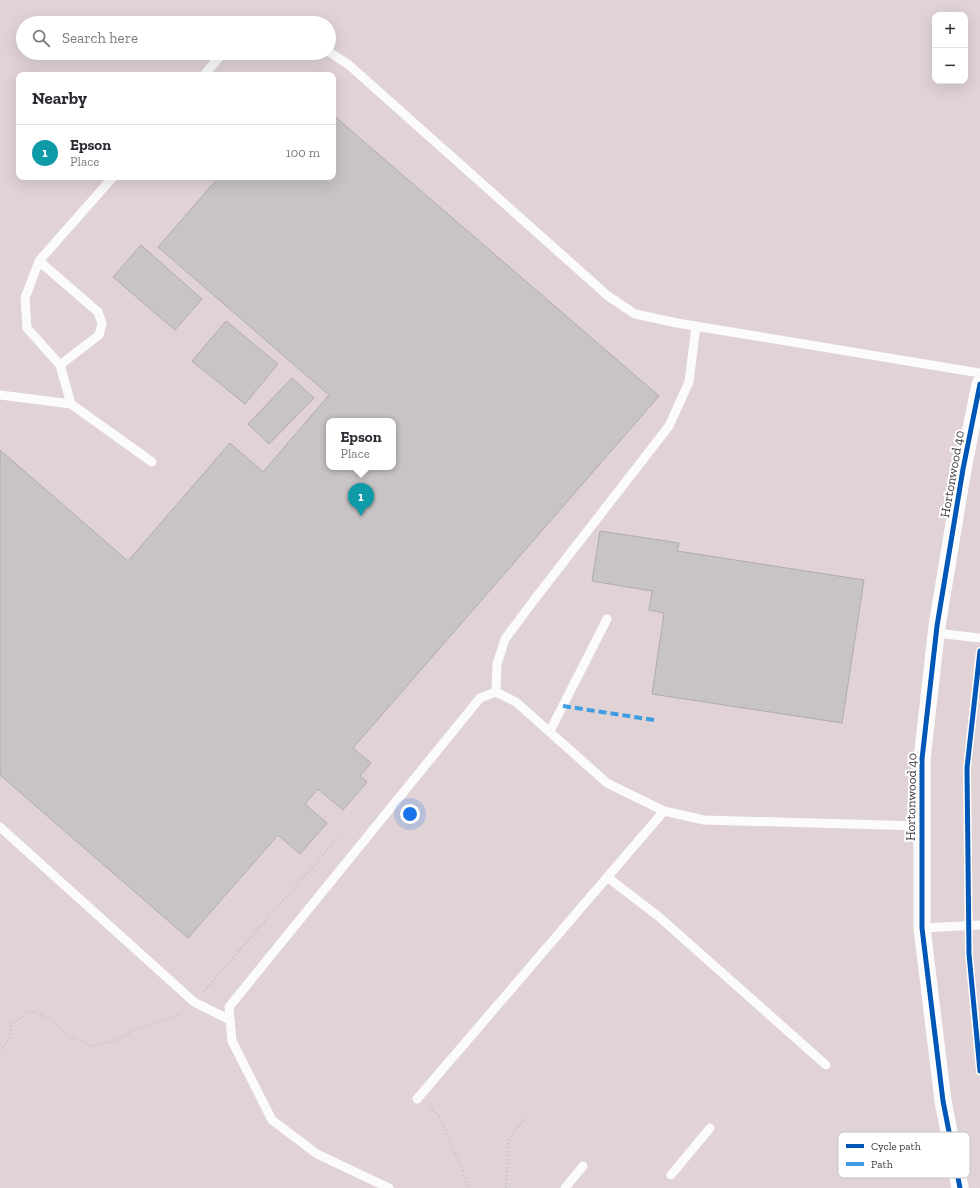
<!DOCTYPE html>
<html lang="en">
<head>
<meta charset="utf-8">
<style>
	body { margin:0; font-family:"Zilla Slab",serif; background:#f2f2f3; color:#2b2b33 }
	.controls { position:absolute; right:12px; top:12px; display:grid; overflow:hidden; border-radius:8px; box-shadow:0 4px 16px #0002 }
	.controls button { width:36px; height:36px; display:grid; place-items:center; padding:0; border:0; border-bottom:1px solid #e1e1e2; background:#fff; color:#2b2b33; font:20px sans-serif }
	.you { position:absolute; left:410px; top:814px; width:14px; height:14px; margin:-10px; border:3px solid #fff; border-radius:50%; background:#1a73e8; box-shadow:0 0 0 6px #1a73e833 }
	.badge { display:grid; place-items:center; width:26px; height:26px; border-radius:50%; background:#1a73e8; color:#fff; font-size:13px; font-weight:700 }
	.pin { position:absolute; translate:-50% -33px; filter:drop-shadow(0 1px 2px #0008) }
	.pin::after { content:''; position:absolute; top:21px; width:14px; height:12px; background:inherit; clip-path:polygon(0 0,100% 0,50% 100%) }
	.popup { position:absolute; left:326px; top:418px; width:70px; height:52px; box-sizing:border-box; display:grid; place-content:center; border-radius:8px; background:#fff; filter:drop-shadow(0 1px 3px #0005); font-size:13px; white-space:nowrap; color:#7c7c81 }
	.popup b { font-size:15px; color:#2b2b33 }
	.popup::after { content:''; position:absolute; left:50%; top:100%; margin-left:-8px; border:8px solid transparent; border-top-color:#fff }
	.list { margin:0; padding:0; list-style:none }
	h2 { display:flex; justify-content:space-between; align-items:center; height:52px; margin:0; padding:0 16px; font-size:17px }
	h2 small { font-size:13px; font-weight:400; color:#7c7c81 }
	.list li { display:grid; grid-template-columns:26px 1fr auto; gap:12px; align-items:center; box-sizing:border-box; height:56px; padding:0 16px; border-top:1px solid #e1e1e2 }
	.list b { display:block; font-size:15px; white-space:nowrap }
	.list p { margin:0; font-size:13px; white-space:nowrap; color:#7c7c81 }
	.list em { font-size:13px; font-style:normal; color:#7c7c81 }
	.icon { flex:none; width:22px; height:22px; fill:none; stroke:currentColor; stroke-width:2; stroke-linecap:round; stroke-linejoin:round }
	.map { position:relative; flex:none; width:980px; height:1188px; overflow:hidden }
	.search { position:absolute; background:#fff; box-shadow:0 4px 16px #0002; left:16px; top:16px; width:320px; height:44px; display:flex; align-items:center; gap:10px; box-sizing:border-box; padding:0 14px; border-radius:22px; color:#7c7c81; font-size:15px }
	.panel { position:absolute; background:#fff; box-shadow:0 4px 16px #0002; left:16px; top:72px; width:320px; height:108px; border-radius:8px }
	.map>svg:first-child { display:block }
	.built { fill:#e0d2d5; fill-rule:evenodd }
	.building { fill:#c8c3c4; stroke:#b0acad; fill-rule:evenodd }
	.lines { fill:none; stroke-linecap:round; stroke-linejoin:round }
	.path { stroke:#c6c3c4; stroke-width:2.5; stroke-dasharray:1 3; stroke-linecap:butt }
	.lane { stroke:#fcfbfb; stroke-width:9 }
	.street { stroke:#fcfbfb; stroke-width:17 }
	.quiet { stroke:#3f9ee2; stroke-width:4; stroke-dasharray:8 4; stroke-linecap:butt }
	.cycleway-casing { stroke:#fff; stroke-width:8 }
	.cycleway { stroke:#0057b8; stroke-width:5 }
	.labels { text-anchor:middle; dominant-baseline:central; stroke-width:4; stroke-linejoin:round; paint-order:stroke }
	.street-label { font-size:13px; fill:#3f3a3c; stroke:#fff }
	.key { fill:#fff; stroke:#c5c4c4; stroke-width:1 }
	.key-label { font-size:11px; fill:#3f3a3c }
</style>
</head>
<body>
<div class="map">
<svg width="980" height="1188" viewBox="0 0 980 1188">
	<rect width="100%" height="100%" fill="#e9e3e4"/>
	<!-- built -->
	<path class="built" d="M0,0H980V1188H0ZM935,15H965V81H935ZM23,23H329V53H23ZM19,75H333V177H19ZM329,421H393V467H329Z"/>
	<!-- building -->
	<path class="building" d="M333,115L659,396L353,748L371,763L360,776L367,782L343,810L318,789L305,804L327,823L300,854L278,835L188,938L0,775V450L128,561L230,443L263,472L329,395L158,247L219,177H333ZM329,421H393V467H329Z
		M141,245L202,299L175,330L113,277Z
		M226,321L278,364L245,404L192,361Z
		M292,378L314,398L269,444L248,424Z
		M600,531L679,543L677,551L864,580L842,723L652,694L664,613L649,610L652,591L592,581Z"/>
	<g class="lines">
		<!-- path -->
		<path class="path" d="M204,991L340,835
			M0,1051L10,1037L11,1024L30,1011L50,1019L68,1036L94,1046L115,1041L132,1031L183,1013
			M429,1108L439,1116L470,1188
			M506,1188L509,1138L527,1116"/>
		<!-- lane -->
		<path class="lane" d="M329,52L349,65L608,296L635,314L677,323L980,373
			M204,75L221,55L226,53
			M39,261L98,312L102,323L99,335L60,365
			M0,395L71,404L152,462
			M71,404L60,365L27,328L25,298L39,261L113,177
			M936,633L980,638
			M496,692L497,664L505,639L534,600L669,426L689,382L696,326
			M550,731L607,619
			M0,827L194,1002L230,1020
			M607,877L658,916L826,1065
			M922,928L980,925
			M417,1099L664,811
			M671,1175L710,1128
			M389,1188L317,1154L272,1120L232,1041L229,1007L480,698L496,692L516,702L607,783L664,811L704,820L921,826
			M565,1188L583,1166"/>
		<!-- street -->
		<path class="street" d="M960,1188L943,1101L922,928V759L937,626L963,469L980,384"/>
		<!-- quiet -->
		<path class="quiet" d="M563,706L654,720"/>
		<defs>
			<path id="cycleway" d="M980,651L967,768L969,954L980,1071
				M960,1188L943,1101L922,928V759L937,626L963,469L980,384"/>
		</defs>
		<!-- cycleway casing -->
		<use href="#cycleway" class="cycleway-casing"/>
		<!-- cycleway -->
		<use href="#cycleway" class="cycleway"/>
	</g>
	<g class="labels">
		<!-- street labels -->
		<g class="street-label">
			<text transform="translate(952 474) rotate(-80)">Hortonwood 40</text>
			<text transform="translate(911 797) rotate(-89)">Hortonwood 40</text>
		</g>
	</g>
	<!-- legend -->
	<rect x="838" y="1132" width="132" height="46" rx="6" class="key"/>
	<rect x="846" y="1144" width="18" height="4" fill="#0057b8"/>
	<rect x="846" y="1162" width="18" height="4" fill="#3f9ee2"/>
	<g class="key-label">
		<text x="871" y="1150">Cycle path</text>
		<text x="871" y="1168">Path</text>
	</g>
</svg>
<div class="controls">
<button>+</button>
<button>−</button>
</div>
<div class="you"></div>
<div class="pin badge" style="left:361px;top:516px;background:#0f9aa8">1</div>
<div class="popup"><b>Epson</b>Place</div>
<div class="search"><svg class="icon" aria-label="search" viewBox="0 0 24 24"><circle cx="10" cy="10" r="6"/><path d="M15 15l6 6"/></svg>Search here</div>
<section class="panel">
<h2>Nearby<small></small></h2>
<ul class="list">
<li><span class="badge" style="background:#0f9aa8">1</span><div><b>Epson</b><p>Place</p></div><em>100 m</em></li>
</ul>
</section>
</div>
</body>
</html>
